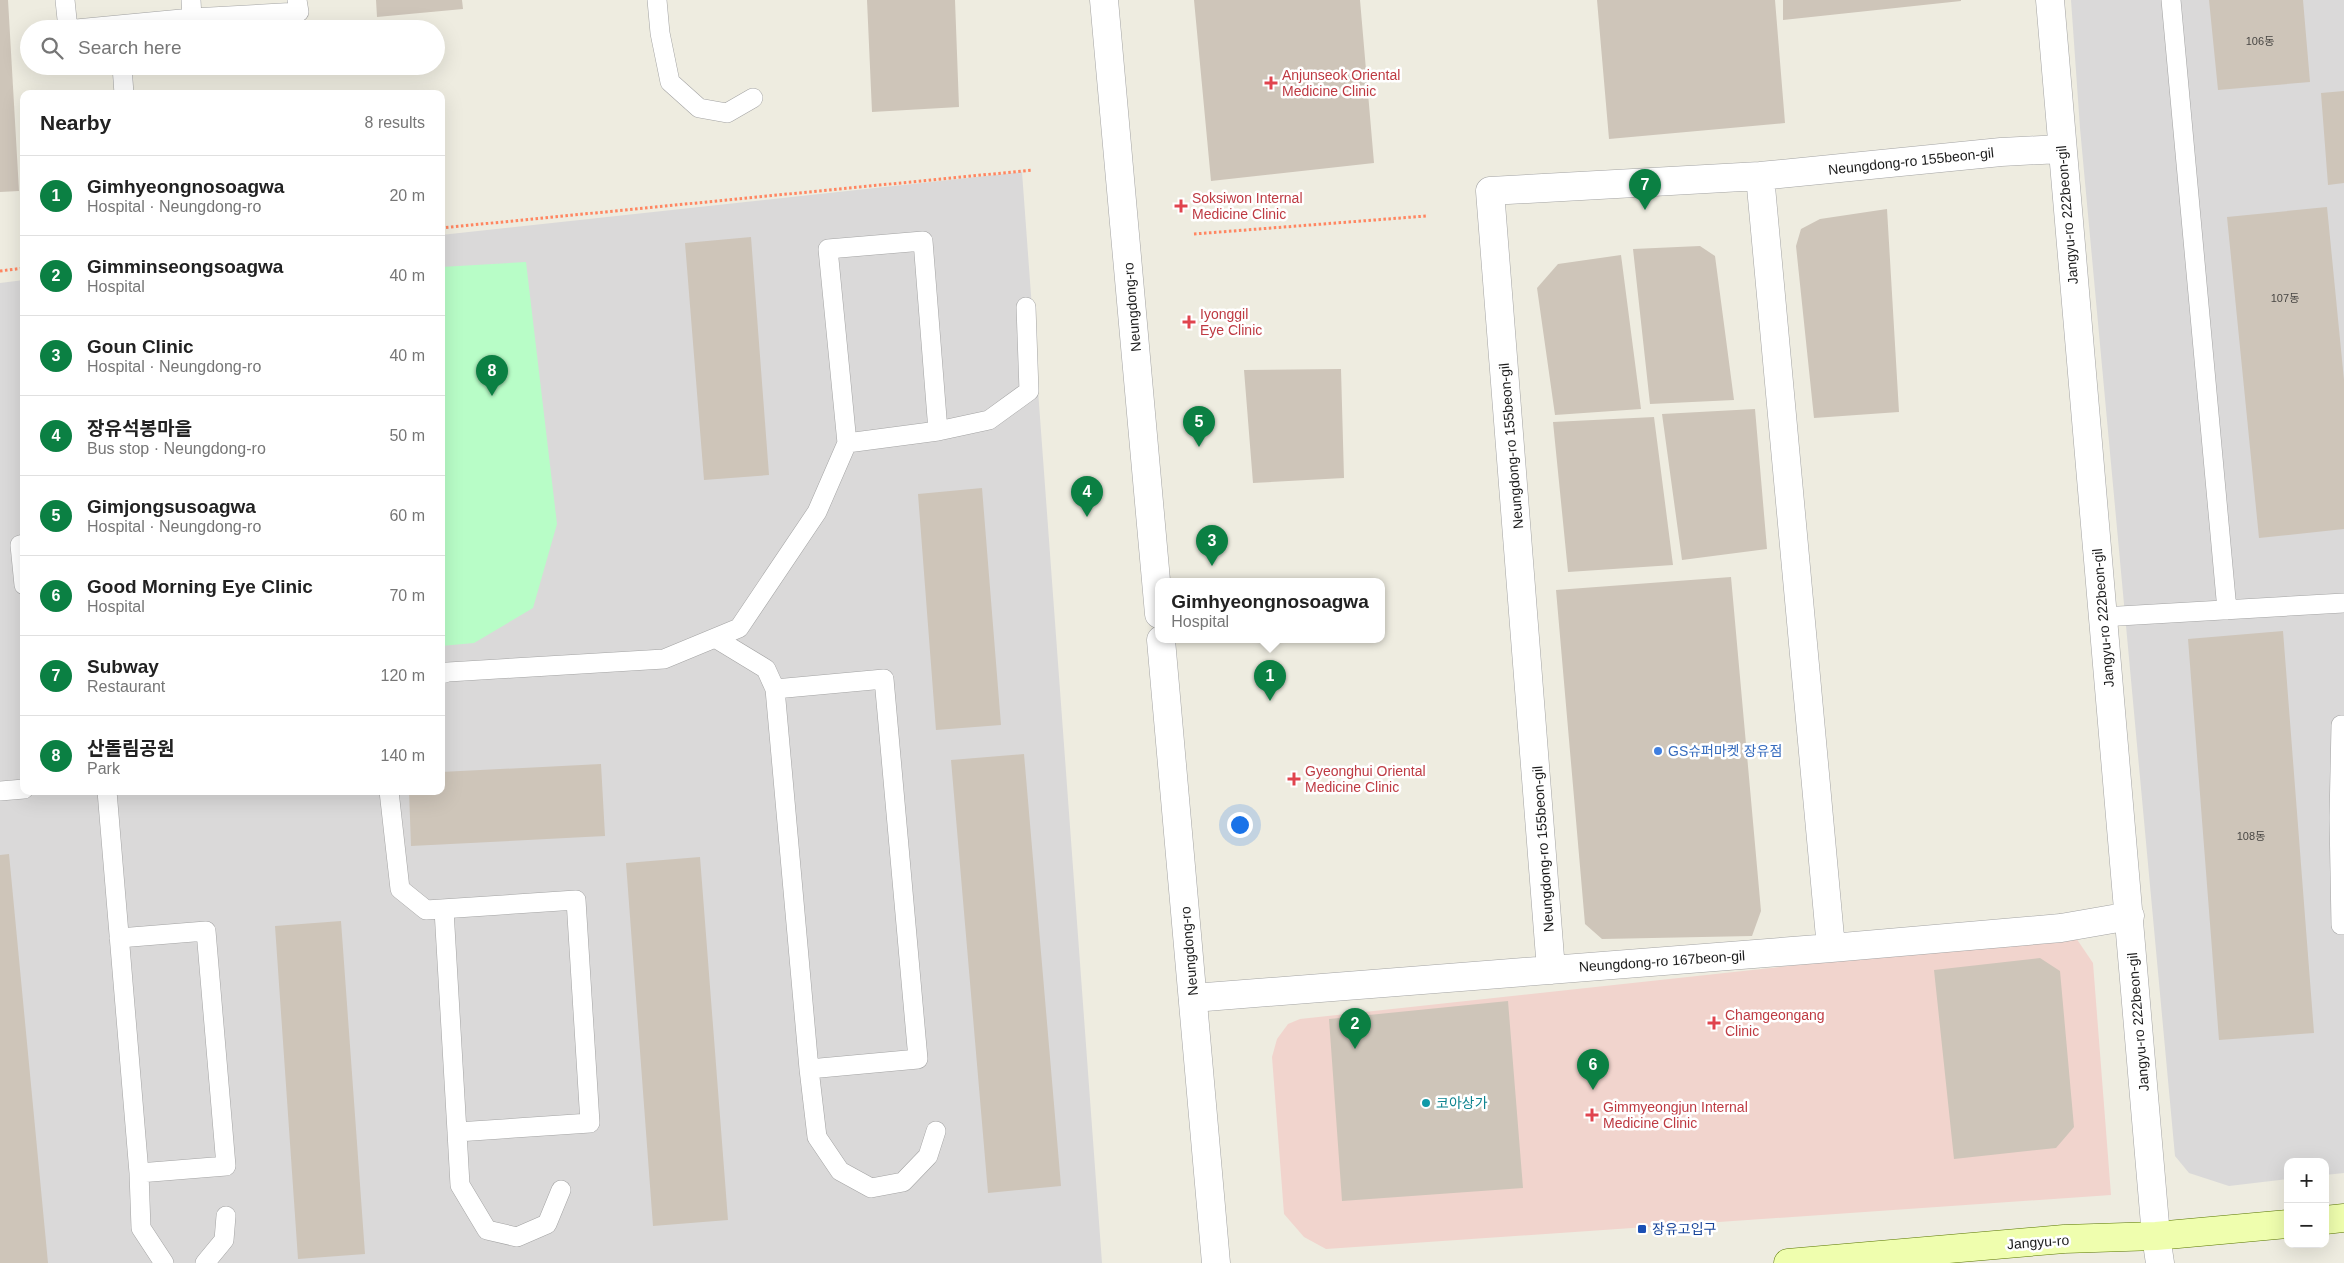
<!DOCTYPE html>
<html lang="en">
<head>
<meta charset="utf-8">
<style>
	body { margin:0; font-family:Arial,"Noto Sans KR",sans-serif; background:#f6f6f6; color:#222 }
	.controls { position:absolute; right:15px; bottom:15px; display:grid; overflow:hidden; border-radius:10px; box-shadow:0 5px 20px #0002 }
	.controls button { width:45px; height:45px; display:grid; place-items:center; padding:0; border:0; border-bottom:1px solid #e0e0e0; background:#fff; color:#222; font:25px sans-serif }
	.you { position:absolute; left:1239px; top:824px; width:18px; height:18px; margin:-12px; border:4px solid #fff; border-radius:50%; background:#1a73e8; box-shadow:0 0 0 8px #1a73e833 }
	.badge { display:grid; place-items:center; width:32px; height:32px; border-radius:50%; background:#0b8043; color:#fff; font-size:16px; font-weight:700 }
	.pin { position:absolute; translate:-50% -41px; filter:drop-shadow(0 1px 2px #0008) }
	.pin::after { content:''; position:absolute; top:26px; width:18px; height:15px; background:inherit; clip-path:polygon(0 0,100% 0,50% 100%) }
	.popup { position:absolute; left:1155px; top:578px; width:230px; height:65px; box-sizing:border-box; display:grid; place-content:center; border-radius:10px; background:#fff; filter:drop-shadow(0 1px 4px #0005); font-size:16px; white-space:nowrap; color:#767676 }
	.popup b { font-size:19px; color:#222 }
	.popup::after { content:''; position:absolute; left:50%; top:100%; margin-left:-10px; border:10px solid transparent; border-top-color:#fff }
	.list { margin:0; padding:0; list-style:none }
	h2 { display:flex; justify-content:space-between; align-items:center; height:65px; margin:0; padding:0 20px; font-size:21px }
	h2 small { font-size:16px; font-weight:400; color:#767676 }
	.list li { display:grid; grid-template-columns:32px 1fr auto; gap:15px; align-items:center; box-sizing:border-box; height:80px; padding:0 20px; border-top:1px solid #e0e0e0 }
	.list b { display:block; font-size:19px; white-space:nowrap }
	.list p { margin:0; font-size:16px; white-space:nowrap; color:#767676 }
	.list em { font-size:16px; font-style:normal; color:#767676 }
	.icon { flex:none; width:28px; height:28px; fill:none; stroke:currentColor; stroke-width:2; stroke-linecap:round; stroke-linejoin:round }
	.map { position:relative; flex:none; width:2344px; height:1263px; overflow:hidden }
	.search { position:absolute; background:#fff; box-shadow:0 5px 20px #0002; left:20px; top:20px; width:425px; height:55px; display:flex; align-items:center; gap:12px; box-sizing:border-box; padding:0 18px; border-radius:28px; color:#767676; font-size:19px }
	.panel { position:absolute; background:#fff; box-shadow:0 5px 20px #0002; left:20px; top:90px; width:425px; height:705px; border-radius:10px }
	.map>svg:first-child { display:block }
	.residential { fill:#dad9d9 }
	.commercial { fill:#f1d4cd }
	.park { fill:#b8fdc7 }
	.building { fill:#cec5b9 }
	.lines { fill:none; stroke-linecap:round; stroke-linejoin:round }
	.service-casing { stroke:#a3a3a3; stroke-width:20 }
	.minor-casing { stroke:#a3a3a3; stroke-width:29 }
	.tertiary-casing { stroke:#a3a3a3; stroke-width:29 }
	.secondary-casing { stroke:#597600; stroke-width:29 }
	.path { stroke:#ff8661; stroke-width:3; stroke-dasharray:2.5 2.5; stroke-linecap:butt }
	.service { stroke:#fff; stroke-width:19 }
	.minor { stroke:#fff; stroke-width:28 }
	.tertiary { stroke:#fff; stroke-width:28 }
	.secondary { stroke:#effeae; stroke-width:28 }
	.health-dot { fill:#e0444e; stroke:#fff; stroke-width:2 }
	.shop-dot { fill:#3f7fe0; stroke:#fff; stroke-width:2 }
	.culture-dot { fill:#0f9aa8; stroke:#fff; stroke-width:2 }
	.transit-dot { fill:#1a4fb4; stroke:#fff; stroke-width:2 }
	.labels { text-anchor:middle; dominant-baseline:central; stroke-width:5; stroke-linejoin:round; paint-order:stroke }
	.number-label { font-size:11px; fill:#484643 }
	.health-label { font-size:14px; fill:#be3a42; stroke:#fff; text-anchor:start }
	.street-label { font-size:14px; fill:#1c1c1c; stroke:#fff }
	.shop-label { font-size:14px; fill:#366cbe; stroke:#fff; text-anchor:start }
	.culture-label { font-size:14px; fill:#0d838f; stroke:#fff; text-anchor:start }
	.transit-label { font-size:14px; fill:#164399; stroke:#fff; text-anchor:start }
</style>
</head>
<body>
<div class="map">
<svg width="2344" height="1263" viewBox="0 0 2344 1263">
	<rect width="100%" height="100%" fill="#eeece0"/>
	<!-- residential -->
	<path class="residential" d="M2071,0H2344V1173L2325,1175V1162H2288V1179L2229,1186L2189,1173L2175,1156L2080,128Z
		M1022,172L1102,1263H0V283L24,280V791H441V235Z"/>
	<!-- commercial -->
	<path class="commercial" d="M2074,935L2093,963L2111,1195L1326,1249L1304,1237L1284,1214L1272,1057L1277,1039L1288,1024L1300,1019Z"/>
	<!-- park -->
	<path class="park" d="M526,262L557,524L533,608L474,643L441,646V267Z"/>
	<!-- building -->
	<path class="building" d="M0,0H8L19,191L0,192Z
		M376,0H462L463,9L377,17Z
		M867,0H955L959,107L872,112Z
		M1194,0H1360L1374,163L1211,181Z
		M1597,0H1775L1785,123L1609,139Z
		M1783,0H1961V1L1783,20Z
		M2209,0H2303L2310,82L2218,90Z
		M2344,91V183L2328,185L2321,93Z
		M2327,207L2344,380V529L2259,538L2227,217Z
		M1887,209L1899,412L1814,418L1796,246L1801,229L1820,219Z
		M751,237L769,475L704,480L685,243Z
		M1700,246L1715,256L1734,400L1650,404L1633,249Z
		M1621,255L1641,409L1555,415L1537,288L1558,264Z
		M1341,369L1344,478L1253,483L1244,370Z
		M1755,409L1767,549L1682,560L1662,414Z
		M1654,417L1673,565L1568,572L1553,422Z
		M982,488L1001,725L936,730L918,494Z
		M1731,577L1761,911L1752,936L1602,939L1585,924L1556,590Z
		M2283,631L2314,1033L2219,1040L2188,639Z
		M1024,754L1061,1186L988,1193L951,760Z
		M601,764L605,836L411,846L409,791H441V772Z
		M9,854L48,1263H0V855Z
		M700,857L728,1220L653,1226L626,863Z
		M341,921L365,1254L298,1259L275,926Z
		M2040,958L2060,971L2074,1127L2056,1148L1954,1159L1934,970Z
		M1508,1001L1523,1188L1342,1201L1329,1019Z"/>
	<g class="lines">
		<defs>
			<path id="service" d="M65,0L68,29
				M657,0L660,33L670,82L699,108L727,113L753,98
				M2171,0L2227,610
				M192,18L299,12L297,0
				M76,29L192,18L191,0
				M122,66L124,94
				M938,431L989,420L1029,391L1026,307
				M24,544L20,545L24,585
				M2102,617L2344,603
				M715,638L766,669L775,689L809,1069L918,1059L884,679L775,689
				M441,674L448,672L664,659L739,628L817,512L847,443L828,249L923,241L938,431L847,443
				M2344,725H2341L2339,818L2341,925H2344
				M0,791L24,789
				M107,791L139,1173L226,1166L206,931L119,938
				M389,791L400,889L426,910L576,900L590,1123L457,1132L444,910
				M809,1069L817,1137L840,1171L871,1188L903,1182L928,1156L936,1131
				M457,1132L460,1185L487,1230L517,1237L547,1224L561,1190
				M139,1173L141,1228L164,1263
				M205,1263L224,1240L226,1216"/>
			<path id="minor" d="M2050,0L2156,1236
				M1760,176L1831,948
				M1551,970L1490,191L1760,176L2001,152L2061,149
				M1193,998L1831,948L2061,928L2130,916"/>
			<path id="tertiary" d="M1104,0L1159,614
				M1161,640L1216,1263
				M2156,1236L2160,1263"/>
			<path id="secondary" d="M2325,1220L2344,1218
				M1788,1263L2064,1239L2156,1236L2288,1224"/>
		</defs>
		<!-- service casing -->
		<use href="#service" class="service-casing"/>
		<!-- minor casing -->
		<use href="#minor" class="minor-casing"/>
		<!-- tertiary casing -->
		<use href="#tertiary" class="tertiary-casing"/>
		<!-- secondary casing -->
		<use href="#secondary" class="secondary-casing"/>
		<!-- path -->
		<path class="path" d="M441,228L1033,170
			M1194,234L1426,216
			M0,271L24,268"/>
		<!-- service -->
		<use href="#service" class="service"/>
		<!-- minor -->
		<use href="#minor" class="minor"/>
		<!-- tertiary -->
		<use href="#tertiary" class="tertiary"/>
		<!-- secondary -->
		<use href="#secondary" class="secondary"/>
	</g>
	<!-- markers -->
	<g class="health-dot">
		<path d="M1268.5 75.5h5v5h5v5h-5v5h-5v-5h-5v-5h5z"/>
		<path d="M1178.5 198.5h5v5h5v5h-5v5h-5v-5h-5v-5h5z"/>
		<path d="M1186.5 314.5h5v5h5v5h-5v5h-5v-5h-5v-5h5z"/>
		<path d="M1291.5 771.5h5v5h5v5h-5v5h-5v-5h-5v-5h5z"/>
		<path d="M1711.5 1015.5h5v5h5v5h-5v5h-5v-5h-5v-5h5z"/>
		<path d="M1589.5 1107.5h5v5h5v5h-5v5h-5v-5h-5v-5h5z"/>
	</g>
	<circle class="shop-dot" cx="1658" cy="751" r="5"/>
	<circle class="culture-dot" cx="1426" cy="1103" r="5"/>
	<rect class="transit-dot" x="1637" y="1224" width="10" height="10" rx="2.5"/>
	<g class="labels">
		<!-- number labels -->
		<g class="number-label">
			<text x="2260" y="41">106동</text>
			<text x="2285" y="298">107동</text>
			<text x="2251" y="836">108동</text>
		</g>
		<!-- health labels -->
		<g class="health-label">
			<text x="1282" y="75">Anjunseok Oriental<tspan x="1282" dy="16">Medicine Clinic</tspan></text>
			<text x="1192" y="198">Soksiwon Internal<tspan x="1192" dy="16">Medicine Clinic</tspan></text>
			<text x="1200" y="314">Iyonggil<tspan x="1200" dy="16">Eye Clinic</tspan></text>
			<text x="1305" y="771">Gyeonghui Oriental<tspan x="1305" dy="16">Medicine Clinic</tspan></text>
			<text x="1725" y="1015">Chamgeongang<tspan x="1725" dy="16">Clinic</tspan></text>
			<text x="1603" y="1107">Gimmyeongjun Internal<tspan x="1603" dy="16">Medicine Clinic</tspan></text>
		</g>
		<!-- street labels -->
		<g class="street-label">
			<text transform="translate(1911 161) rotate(-6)">Neungdong-ro 155beon-gil</text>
			<text transform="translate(2067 215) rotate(-95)">Jangyu-ro 222beon-gil</text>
			<text transform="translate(1132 307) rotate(-95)">Neungdong-ro</text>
			<text transform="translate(1511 446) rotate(-95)">Neungdong-ro 155beon-gil</text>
			<text transform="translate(2103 618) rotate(-95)">Jangyu-ro 222beon-gil</text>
			<text transform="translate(1543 849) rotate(-94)">Neungdong-ro 155beon-gil</text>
			<text transform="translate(1189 951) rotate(-95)">Neungdong-ro</text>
			<text transform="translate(1662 961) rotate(-4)">Neungdong-ro 167beon-gil</text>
			<text transform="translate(2138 1022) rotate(-95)">Jangyu-ro 222beon-gil</text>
			<text transform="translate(2038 1242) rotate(-4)">Jangyu-ro</text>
		</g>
		<!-- shop labels -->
		<g class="shop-label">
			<text x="1668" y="751">GS슈퍼마켓 장유점</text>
		</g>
		<!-- culture labels -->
		<g class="culture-label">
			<text x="1436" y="1103">코아상가</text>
		</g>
		<!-- transit labels -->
		<g class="transit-label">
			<text x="1652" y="1229">장유고입구</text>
		</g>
	</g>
</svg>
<div class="controls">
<button>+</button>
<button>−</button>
</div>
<div class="you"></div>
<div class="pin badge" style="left:1270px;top:701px">1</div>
<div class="popup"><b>Gimhyeongnosoagwa</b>Hospital</div>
<div class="pin badge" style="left:1355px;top:1049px">2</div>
<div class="pin badge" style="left:1212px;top:566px">3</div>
<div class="pin badge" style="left:1087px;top:517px">4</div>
<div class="pin badge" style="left:1199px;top:447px">5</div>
<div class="pin badge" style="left:1593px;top:1090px">6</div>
<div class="pin badge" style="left:1645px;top:210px">7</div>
<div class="pin badge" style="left:492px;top:396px">8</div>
<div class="search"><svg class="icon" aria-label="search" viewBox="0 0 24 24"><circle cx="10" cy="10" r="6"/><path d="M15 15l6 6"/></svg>Search here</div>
<section class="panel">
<h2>Nearby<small>8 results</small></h2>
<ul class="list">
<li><span class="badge">1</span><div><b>Gimhyeongnosoagwa</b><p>Hospital · Neungdong-ro</p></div><em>20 m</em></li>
<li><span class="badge">2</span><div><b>Gimminseongsoagwa</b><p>Hospital</p></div><em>40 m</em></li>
<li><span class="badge">3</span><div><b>Goun Clinic</b><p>Hospital · Neungdong-ro</p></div><em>40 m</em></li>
<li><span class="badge">4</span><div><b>장유석봉마을</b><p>Bus stop · Neungdong-ro</p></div><em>50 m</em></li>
<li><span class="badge">5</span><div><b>Gimjongsusoagwa</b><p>Hospital · Neungdong-ro</p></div><em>60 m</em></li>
<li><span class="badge">6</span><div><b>Good Morning Eye Clinic</b><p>Hospital</p></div><em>70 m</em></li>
<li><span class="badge">7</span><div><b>Subway</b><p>Restaurant</p></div><em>120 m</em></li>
<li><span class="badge">8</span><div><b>산돌림공원</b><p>Park</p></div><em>140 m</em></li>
</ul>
</section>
</div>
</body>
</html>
